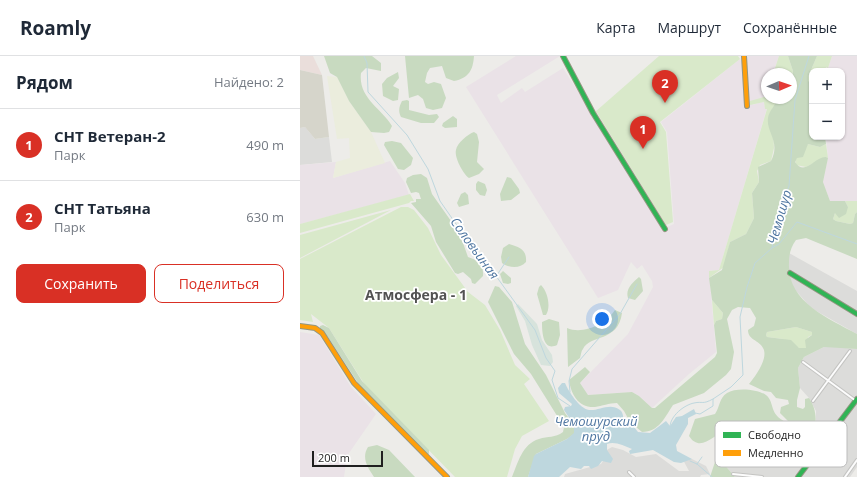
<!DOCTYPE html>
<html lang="ru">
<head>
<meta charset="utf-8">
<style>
	body { margin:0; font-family:"Open Sans",sans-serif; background:#f2f2f3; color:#1f2937 }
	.controls { position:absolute; right:12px; top:12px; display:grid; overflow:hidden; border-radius:8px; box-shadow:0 1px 3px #0004 }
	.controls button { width:36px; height:36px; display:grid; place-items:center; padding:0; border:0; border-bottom:1px solid #e0e1e3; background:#fff; color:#1f2937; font:20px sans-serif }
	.compass { position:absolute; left:461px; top:12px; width:36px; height:36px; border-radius:50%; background:#fff; box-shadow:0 1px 3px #0004; rotate:88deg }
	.scale { position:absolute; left:12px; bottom:10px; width:71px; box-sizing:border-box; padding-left:4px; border:2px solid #1f1f1f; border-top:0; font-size:11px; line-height:14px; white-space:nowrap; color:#1f1f1f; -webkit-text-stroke:3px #fff; paint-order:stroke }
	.you { position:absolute; left:302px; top:263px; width:14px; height:14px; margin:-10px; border:3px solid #fff; border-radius:50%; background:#1a73e8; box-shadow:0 0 0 6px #1a73e833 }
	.badge { display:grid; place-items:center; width:26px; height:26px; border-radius:50%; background:#d93025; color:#fff; font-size:13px; font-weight:700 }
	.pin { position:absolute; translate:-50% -33px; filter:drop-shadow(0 1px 2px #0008) }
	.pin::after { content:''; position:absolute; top:21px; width:14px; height:12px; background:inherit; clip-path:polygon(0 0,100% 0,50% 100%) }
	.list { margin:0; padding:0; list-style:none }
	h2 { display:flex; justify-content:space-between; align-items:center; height:52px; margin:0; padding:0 16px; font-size:17px }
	h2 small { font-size:13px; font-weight:400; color:#747a83 }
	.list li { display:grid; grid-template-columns:26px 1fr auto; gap:12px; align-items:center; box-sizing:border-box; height:72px; padding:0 16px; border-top:1px solid #e0e1e3 }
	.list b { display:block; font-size:15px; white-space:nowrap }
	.list p { margin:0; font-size:13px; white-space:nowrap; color:#747a83 }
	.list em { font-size:13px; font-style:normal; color:#747a83 }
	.actions { display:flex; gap:8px; padding:12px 16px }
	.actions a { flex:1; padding:9px 0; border:1px solid #d93025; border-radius:8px; text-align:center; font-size:14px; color:#d93025 }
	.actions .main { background:#d93025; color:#fff }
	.map { position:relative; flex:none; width:557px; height:421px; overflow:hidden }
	header { display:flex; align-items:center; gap:24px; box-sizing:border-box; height:56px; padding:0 20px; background:#fff; border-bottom:1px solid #e0e1e3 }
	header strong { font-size:19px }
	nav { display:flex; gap:22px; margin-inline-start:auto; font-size:14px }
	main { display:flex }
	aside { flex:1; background:#fff }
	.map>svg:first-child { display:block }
	.residential { fill:#dcdcda }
	.commercial { fill:#eadedb }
	.industrial { fill:#eae2e7 }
	.construction { fill:#d6d5cb }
	.farmland { fill:#ebeddd }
	.grass { fill:#d9e9ca }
	.forest { fill:#c8dac0; fill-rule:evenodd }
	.wetland { fill:#d7e3dc }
	.water { fill:#bed7de }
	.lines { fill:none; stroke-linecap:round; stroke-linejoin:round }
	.stream { stroke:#bed7de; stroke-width:1 }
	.street-casing { stroke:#c4c4c2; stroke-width:4 }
	.fast-casing { stroke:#949682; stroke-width:6 }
	.slow-casing { stroke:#949682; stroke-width:6 }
	.street { stroke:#fcfcfc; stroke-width:2 }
	.fast { stroke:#30b455; stroke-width:4 }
	.slow { stroke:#ff9f0a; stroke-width:4 }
	.labels { text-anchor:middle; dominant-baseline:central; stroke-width:3.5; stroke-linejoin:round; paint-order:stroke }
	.water-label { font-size:13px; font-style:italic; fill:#4f76a1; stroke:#fff }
	.quarter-label { font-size:14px; font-weight:bold; fill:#525252; stroke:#fff }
	.key { fill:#fff; stroke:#bcbcbc; stroke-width:1 }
	.key-label { font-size:11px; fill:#1f1f1f }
</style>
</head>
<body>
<header>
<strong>Roamly</strong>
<nav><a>Карта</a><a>Маршрут</a><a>Сохранённые</a></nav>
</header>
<main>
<aside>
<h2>Рядом<small>Найдено: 2</small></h2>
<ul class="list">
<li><span class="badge">1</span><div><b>СНТ Ветеран-2</b><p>Парк</p></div><em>490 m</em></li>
<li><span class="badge">2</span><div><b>СНТ Татьяна</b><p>Парк</p></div><em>630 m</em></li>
</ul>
<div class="actions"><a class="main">Сохранить</a><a>Поделиться</a></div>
</aside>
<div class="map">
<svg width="557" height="421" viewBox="0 0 557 421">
	<rect width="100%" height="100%" fill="#edece9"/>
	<!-- residential -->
	<path class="residential" d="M5,71L15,83L29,81L32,106L0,109V72Z
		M489,197L557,235V278L511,252L491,229L488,217Z
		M529,290L557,293V411L550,421H435L417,400L416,384L425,377L464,376L482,383L496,385L507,381L516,370V355L509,342L500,332L498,312L504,301L524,291Z
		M312,391L323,394L336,401L356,398L379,415H389L382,402L392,403L406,410L410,418L401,419L400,421H264L265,418L301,408L305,402V395Z"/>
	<!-- commercial -->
	<path class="commercial" d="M0,0H13L22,19L0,14Z"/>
	<!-- industrial -->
	<path class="industrial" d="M216,0H260L197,39L201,47L222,32L225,36L263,12L365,172L374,168L367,76L361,66L440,3L443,9H447V0H479L473,18H467V41L451,49L464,46L465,52H467L419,214L409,215L416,296L389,318L352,352L339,340L332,336L288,339L280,327L328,278L353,231L352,225L342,209L337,213L331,206L318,234L298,242L166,31Z
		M532,0H557V145H530L523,126L528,102L526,81H542V15H525L526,11L528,12Z
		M90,105L105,127L109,139L0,168V109L36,106L33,122Z
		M0,276L19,279L51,331L76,358L47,400L44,421H0Z"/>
	<!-- construction -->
	<path class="construction" d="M0,14L22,19L29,81L15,83L5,71L0,72Z"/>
	<!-- farmland -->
	<path class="farmland" d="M27,20L37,21L49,45L71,76L85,107L33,122L36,106L50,102L49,82L37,83Z"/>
	<!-- grass -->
	<path class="grass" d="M359,0H438L440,3L360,66L366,76L373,166L366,169L297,57L295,56Z
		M479,0H488L493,15L491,27V18H473Z
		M517,0H532L528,12L526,11L525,15H512V29L507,25L508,21Z
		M467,40V42H477L476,49L472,53L474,92L471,105L460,109L457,115L459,126L452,137L454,162L446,178L430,186L424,211L409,222V215L419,214L467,53H465L464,46L450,49V45Z
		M525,81L528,102L526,101L506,111L496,109L495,104L506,90L508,88L520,91L526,88Z
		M110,138L114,145H111L109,147L0,177V168Z
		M545,145H557V156L555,158L553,167L550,168L536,165L533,163L535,157L548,151Z
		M101,151H108L114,154L128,172L141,199L168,236L185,249L200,274L215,309L230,323L224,328L249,365L222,380L215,393L207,421H155L65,329L29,272L11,258L13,266L0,264V203Z
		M91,154L0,202V179Z
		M412,244L423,257L422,263L416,265L414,269Z
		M496,271L512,276V279L508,281L506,292H499L483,283L467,281L466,279L467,276Z"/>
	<!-- forest -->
	<path class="forest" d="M24,0H72L81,7V15L66,12L61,17C58,42 81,52 92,70L89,76L84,77L71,76L49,45L37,21L30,17Z
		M105,0H174C173,14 169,22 154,25L146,22L142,10L130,12L127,17L125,26L128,28L134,26L141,28L146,42L142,52L133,54L126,52L123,43L118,39L109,42Z
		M488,0H517L508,21V25L512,29L510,59L512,64V81H525L526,88L520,91L508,88L503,101L497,102L495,106C505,121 515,100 526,101L528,102L523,126L530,145H545L548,151L546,158L539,162L535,157L533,163L536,165L550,168L553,167L555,158L557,156V203L506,182L496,184C491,191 489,197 489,207C487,246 528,262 557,278V293L524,291L504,301L498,312L500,332L497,344V351L503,353L505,351V343L509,342C519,356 520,383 496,385C484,386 475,378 464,376C452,374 438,375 426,375C414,377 401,398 389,380L395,363L415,358C420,351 419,342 427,337C436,331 458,333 466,339C476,347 467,360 491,368L480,357L481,351L489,348L488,344L476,342L471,336L464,335L449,328C455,321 469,302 463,292C459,284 448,284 448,274L454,270L456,262L450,252L438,251L432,254L427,263L434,296L431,313L426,319L404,337L373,349C365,361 359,376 342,376L330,366L324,355L317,347C309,347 302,350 295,351C278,352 271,338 269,324L285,311L290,316L280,327L288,339L332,336L339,340L352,352H355L415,301L417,297L414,269L416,265L422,263L423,257L412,244L409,222L422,214L430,186L446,178L454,162L452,137L459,126L458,111L471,105C481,86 466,76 468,62C469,54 476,50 477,42H491L493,15ZM496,271L512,276V279L505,284L506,292H499L491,284L467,281L466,279L467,276Z
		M98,16L99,22L93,30L99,33L98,44L93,45L83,40L82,28L87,22Z
		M107,44L109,45V54L129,59L137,58L139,61L134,67H121L101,61C98,55 99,51 102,45Z
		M153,60L157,63V71L145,72L142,70L143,67Z
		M174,76L177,78L179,86L177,106L184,113L179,118L169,122C163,118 154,101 156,94C157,87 168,78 174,76Z
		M92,85L101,87L113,102L111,109L104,114L98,113L84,89L85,86Z
		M121,118L127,122L132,138L151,165L163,187L168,201C178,204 184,209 183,220L175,228L172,227L171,223L163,216L158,218L155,217L136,186L131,170L111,147L116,146V143H121L119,137L116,136L111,137L106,126L107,122L113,119Z
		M207,121L211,122L219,133L220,137L211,144L201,145L200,138Z
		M178,125L185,128L187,134L185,140L180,139L176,134V128Z
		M165,136L168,139L169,148L159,151L157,147L161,138Z
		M209,188C220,191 227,194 226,206C220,213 209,212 202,207L201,201L203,192Z
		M203,215L211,222V227L208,228L203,227L200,218Z
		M339,221L341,223L343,235L335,244L328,242C325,233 333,226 339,221Z
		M241,229C248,236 251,251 246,259H243L237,238L239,231Z
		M195,230L199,231L212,246L225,288L246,319L265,357L274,369V378L267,383L236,398L228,421H212C218,407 222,388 239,383C248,380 255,382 263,376L264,371L231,318L214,298L188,246Z
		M315,254L322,257C318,287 290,278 283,293C281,295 281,299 280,302L268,311L267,272C283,279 306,268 315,254Z
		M249,263L259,266L260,279L257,289C243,296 242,276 242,266Z
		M23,269L29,272L62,325L129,394V398L125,397L60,330L28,281L20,273V270Z
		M77,389L89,394L115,421H74C68,412 61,402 68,391Z
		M417,400L435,421H410Z"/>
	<!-- wetland -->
	<path class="wetland" d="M218,248L237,268L242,284L252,299L253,306L250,310L241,309L232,289L225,265L216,250Z"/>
	<!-- water -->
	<path class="water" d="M262,327H265C269,336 279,352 289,354C299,355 310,346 320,354C324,357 323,363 324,368L334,371L338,376L350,377L366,365L370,370L376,361L382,360L394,353L396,358L388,362V368L376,389L377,395L392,403L381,407L374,406L353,394L330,398L329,395L332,393C324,390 315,385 307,388V394L313,403L311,407L302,405L298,410L291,413L289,410H284L281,413L270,411L259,421H228L234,400L236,398L267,383L274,377V369L264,354L265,351L271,350L272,348L259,337L258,332Z"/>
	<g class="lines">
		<!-- stream -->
		<path class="stream" d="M64,0L67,7L68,36L107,79L128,113L140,145L186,211L196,220L235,274L246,302L255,315L252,324L258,342L270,350
			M472,192L479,188L497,166L557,188
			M197,219L209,201
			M270,336L269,325L272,313L320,258L337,228
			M395,357L400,358L413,350V343L431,331L443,319L440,261L447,231L455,207L472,192L478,157L489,130L495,44L509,0
			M370,371C370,360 384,349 394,347C403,345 402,349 413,343
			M390,405L397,408L412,421
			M397,408L402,401"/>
		<defs>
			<path id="street" d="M503,306L556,345
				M513,345L550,295
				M423,388L512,401
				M329,416L334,421
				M433,418L462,421
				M545,421L557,404"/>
			<path id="fast" d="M263,0L293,57L365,173
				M490,217L557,258
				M498,421L557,343"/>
			<path id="slow" d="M444,0L447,50
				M0,270L15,272L22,277L54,327L147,421"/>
		</defs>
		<!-- street casing -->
		<use href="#street" class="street-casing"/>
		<!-- fast casing -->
		<use href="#fast" class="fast-casing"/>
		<!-- slow casing -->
		<use href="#slow" class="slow-casing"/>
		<!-- street -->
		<use href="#street" class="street"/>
		<!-- fast -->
		<use href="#fast" class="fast"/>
		<!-- slow -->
		<use href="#slow" class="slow"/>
	</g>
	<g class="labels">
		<!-- water labels -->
		<g class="water-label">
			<text transform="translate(479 161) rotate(-74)">Чемошур</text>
			<text transform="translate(175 192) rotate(54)">Соловьиная</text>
			<text x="296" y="365">Чемошурский<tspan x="296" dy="15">пруд</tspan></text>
		</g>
		<!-- quarter labels -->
		<g class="quarter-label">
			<text x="116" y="238">Атмосфера - 1</text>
		</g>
	</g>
	<!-- legend -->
	<rect x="415" y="365" width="132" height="46" rx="6" class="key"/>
	<rect x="423" y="376" width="18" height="6" fill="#30b455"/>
	<rect x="423" y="394" width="18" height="6" fill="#ff9f0a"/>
	<g class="key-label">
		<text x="448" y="383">Свободно</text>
		<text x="448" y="401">Медленно</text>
	</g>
</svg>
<div class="controls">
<button>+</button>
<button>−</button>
</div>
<svg class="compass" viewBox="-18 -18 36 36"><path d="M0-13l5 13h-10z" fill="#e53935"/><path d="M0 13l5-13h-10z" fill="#747a83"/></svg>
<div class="scale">200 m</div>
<div class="you"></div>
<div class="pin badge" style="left:343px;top:93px">1</div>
<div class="pin badge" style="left:365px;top:47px">2</div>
</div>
</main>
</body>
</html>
